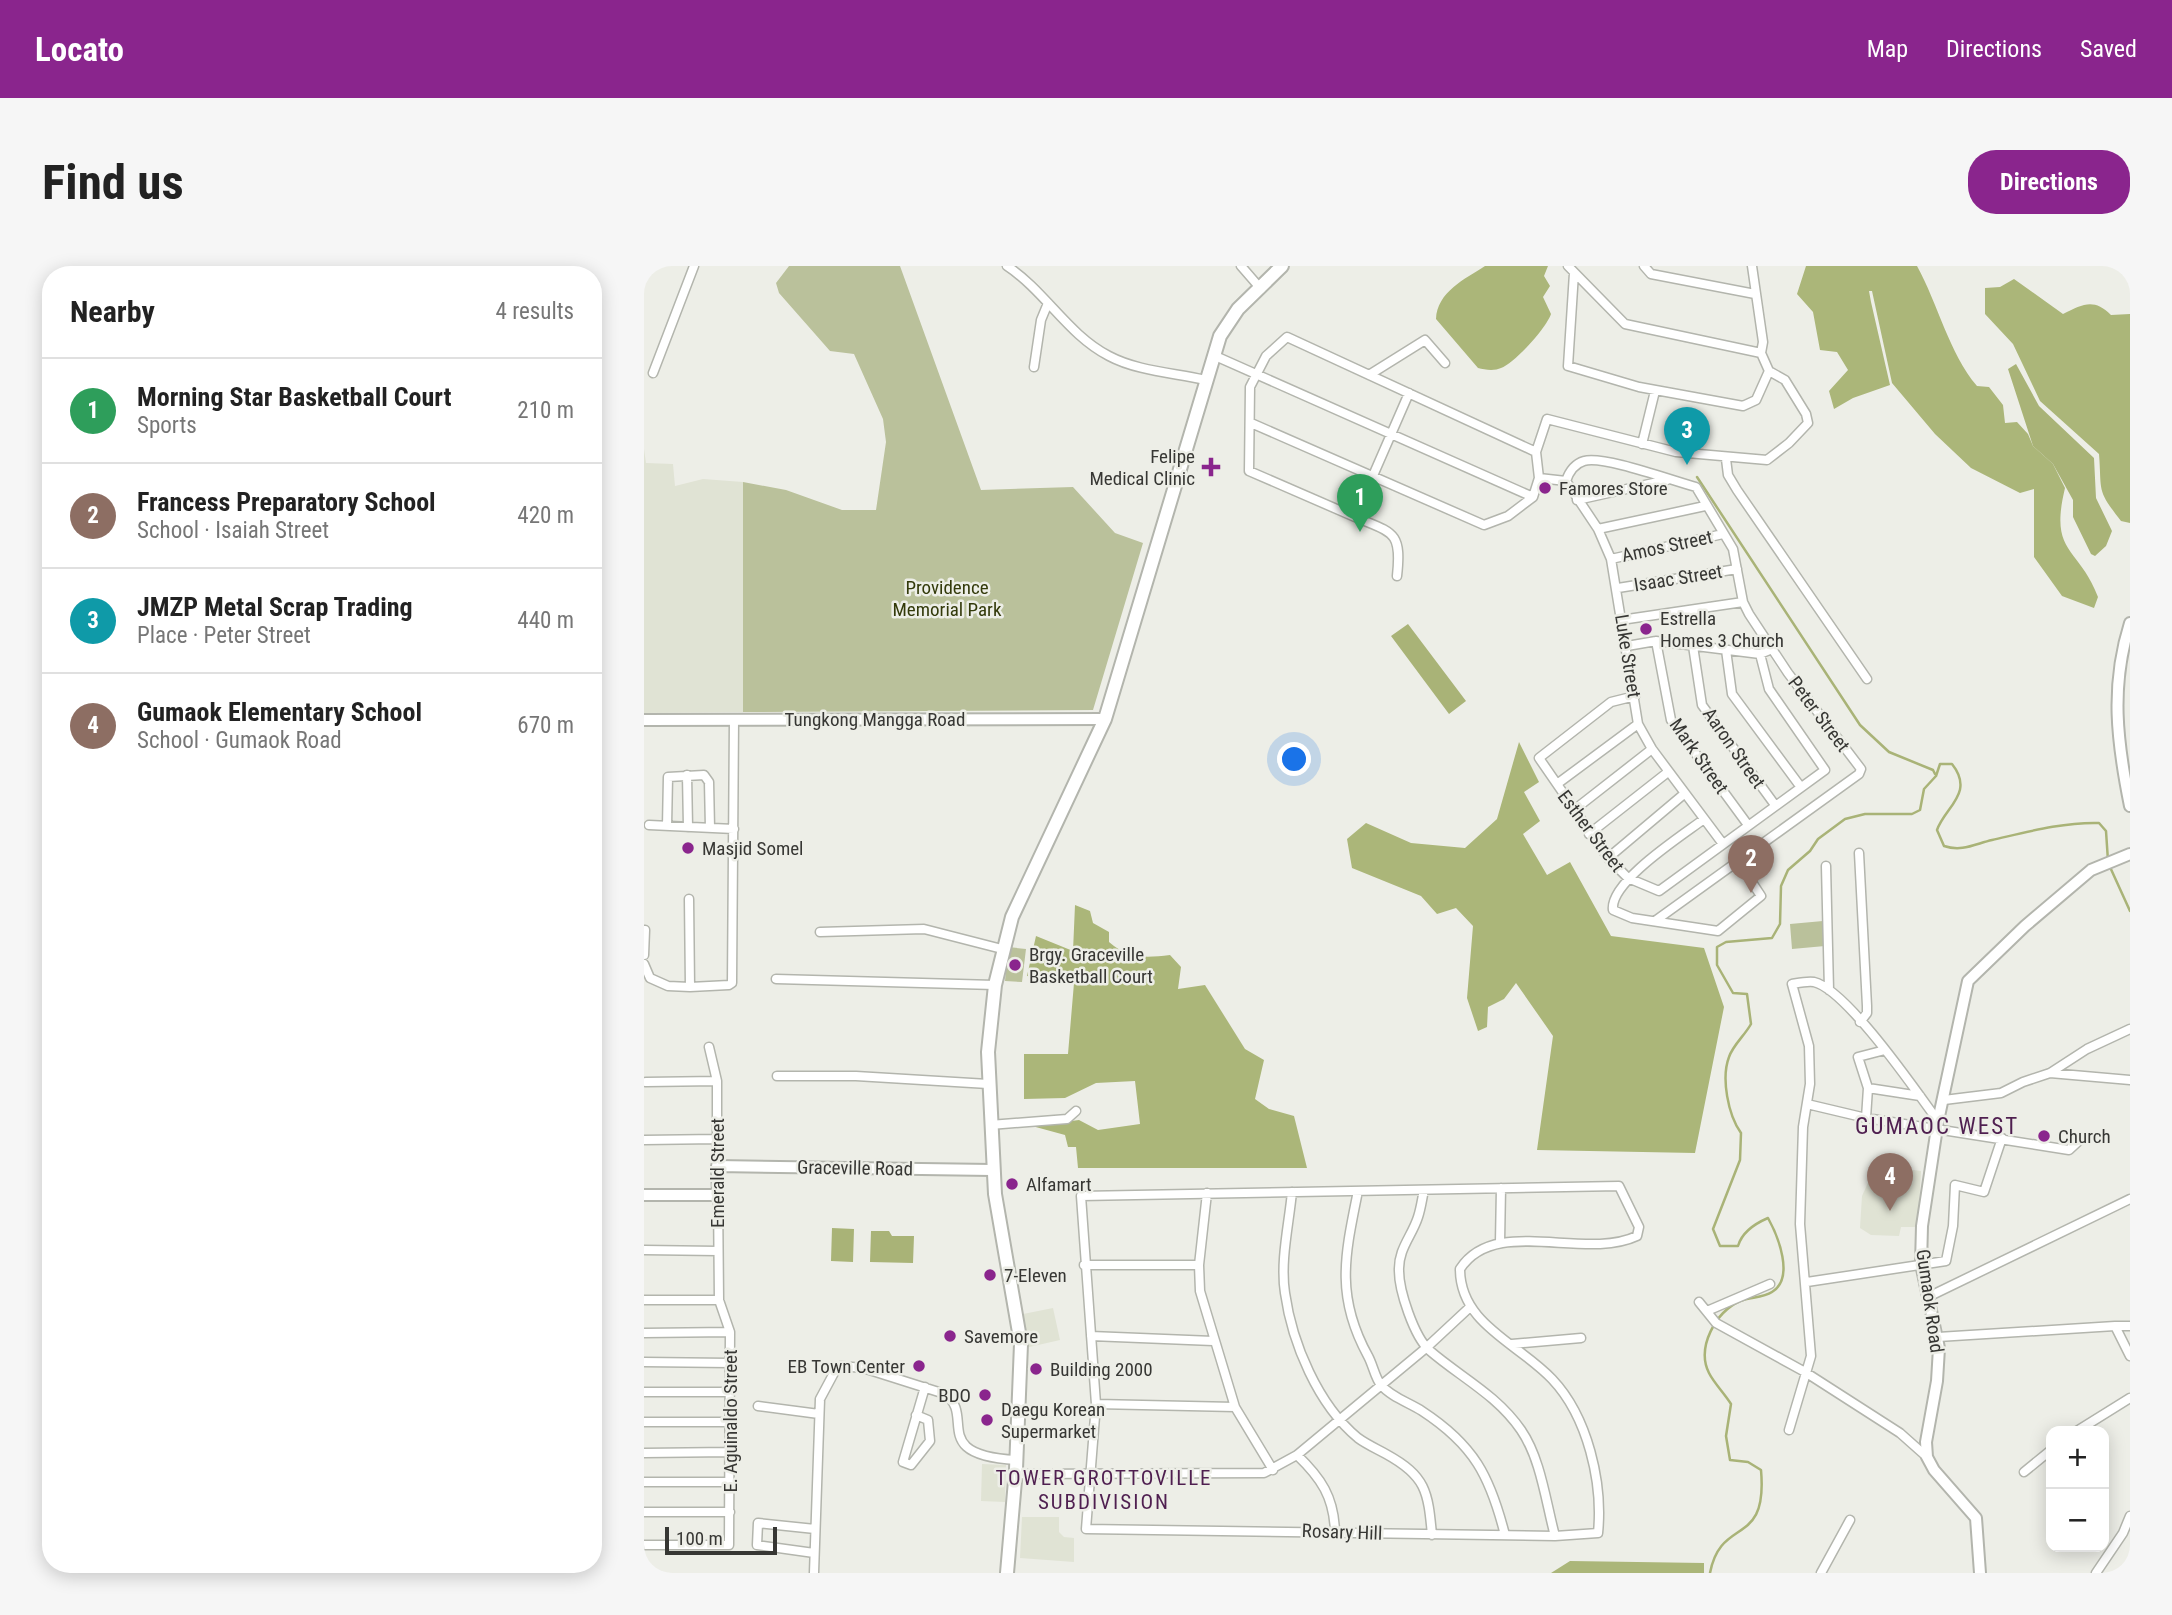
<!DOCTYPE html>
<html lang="en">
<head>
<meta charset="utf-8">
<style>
	body { margin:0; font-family:"Roboto Condensed",sans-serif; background:#f6f6f6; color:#222 }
	.controls { position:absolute; right:21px; bottom:21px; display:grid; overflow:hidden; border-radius:14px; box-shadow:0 4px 18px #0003 }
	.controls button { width:63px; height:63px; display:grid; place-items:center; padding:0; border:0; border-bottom:2px solid #e0e0e0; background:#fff; color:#222; font:35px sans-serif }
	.scale { position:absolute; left:21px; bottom:18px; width:112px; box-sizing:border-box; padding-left:7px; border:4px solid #373734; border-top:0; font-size:19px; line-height:24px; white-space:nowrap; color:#373734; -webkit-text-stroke:5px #edeee7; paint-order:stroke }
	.you { position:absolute; left:651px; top:494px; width:24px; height:24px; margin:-18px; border:5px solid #fff; border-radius:50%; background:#1a73e8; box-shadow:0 0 0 10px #1a73e833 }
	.badge { display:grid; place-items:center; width:46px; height:46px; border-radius:50%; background:#8a258d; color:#fff; font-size:23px; font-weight:700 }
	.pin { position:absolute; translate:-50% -58px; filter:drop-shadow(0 2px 4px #0008) }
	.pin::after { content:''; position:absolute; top:37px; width:24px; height:21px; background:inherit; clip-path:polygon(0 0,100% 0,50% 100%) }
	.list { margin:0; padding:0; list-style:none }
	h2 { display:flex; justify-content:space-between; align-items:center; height:91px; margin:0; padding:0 28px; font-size:30px }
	h2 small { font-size:23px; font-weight:400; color:#767676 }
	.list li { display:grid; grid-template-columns:46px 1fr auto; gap:21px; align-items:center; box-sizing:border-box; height:105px; padding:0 28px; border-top:2px solid #e0e0e0 }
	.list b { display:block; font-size:26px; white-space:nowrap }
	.list p { margin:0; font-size:23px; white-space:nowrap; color:#767676 }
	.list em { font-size:23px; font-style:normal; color:#767676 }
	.map { position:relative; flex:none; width:1486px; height:1307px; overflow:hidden; border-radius:28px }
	header { display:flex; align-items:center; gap:42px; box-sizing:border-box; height:98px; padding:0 35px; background:#8a258d; color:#fff }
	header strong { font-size:33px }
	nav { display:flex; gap:38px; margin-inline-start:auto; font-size:24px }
	.intro { display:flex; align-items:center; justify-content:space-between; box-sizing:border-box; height:168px; padding:0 42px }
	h1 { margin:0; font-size:49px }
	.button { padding:18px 32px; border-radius:28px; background:#8a258d; color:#fff; font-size:24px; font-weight:700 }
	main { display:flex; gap:42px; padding:0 42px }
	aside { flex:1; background:#fff; border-radius:28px; box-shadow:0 4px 18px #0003 }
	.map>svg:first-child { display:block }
	.built { fill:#e0e3d4 }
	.green { fill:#bac19b }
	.forest { fill:#abb679 }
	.water { fill:#a9b377 }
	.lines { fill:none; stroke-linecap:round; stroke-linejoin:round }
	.stream { stroke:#a9b377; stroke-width:2.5 }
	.street-casing { stroke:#b3b5ad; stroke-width:11 }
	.secondary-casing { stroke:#b3b5ad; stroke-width:14 }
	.primary-casing { stroke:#b3b5ad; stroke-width:16 }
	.street { stroke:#fff; stroke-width:8 }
	.secondary { stroke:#fff; stroke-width:10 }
	.primary { stroke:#fff; stroke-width:12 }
	.poi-dot { fill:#8a258d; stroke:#edeee7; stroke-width:2.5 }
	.labels { text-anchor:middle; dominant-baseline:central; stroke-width:5; stroke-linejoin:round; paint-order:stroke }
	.poi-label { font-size:19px; fill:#373734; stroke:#edeee7; text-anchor:start }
	.street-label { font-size:19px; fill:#373734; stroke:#edeee7 }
	.park-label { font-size:19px; fill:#333a0a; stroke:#edeee7 }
	.neighbourhood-label { font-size:21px; letter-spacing:2px; fill:#4f1f50; stroke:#edeee7 }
	.quarter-label { font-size:23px; letter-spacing:2px; fill:#4f1f50; stroke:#edeee7 }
</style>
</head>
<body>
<header>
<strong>Locato</strong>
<nav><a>Map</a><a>Directions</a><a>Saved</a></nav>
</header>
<div class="intro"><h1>Find us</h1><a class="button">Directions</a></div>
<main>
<aside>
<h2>Nearby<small>4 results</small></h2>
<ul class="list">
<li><span class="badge" style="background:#2e9e5b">1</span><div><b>Morning Star Basketball Court</b><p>Sports</p></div><em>210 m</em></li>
<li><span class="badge" style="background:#8d6e63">2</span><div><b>Francess Preparatory School</b><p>School · Isaiah Street</p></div><em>420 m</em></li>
<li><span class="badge" style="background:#0f9aa8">3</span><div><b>JMZP Metal Scrap Trading</b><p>Place · Peter Street</p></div><em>440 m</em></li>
<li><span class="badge" style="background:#8d6e63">4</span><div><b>Gumaok Elementary School</b><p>School · Gumaok Road</p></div><em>670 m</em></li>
</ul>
</aside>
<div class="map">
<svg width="1486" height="1307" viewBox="0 0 1486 1307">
	<rect width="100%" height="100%" fill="#edeee7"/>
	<!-- built -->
	<path class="built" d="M0,183L2,197L29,198L31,220L59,213L99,216V446L0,447Z
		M1232,899L1277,905L1274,961H1257L1255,970L1227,969L1216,962L1218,930Z
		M409,1042L416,1074L381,1082L374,1049Z
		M338,1198L362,1199L361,1236L337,1235Z
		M378,1251H415V1266L420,1271L430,1272V1296L376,1292Z"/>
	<!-- green -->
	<path class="green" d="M145,0H256L337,224L429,221L471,267L499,277L449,444L99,446V216L142,224L198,244H232L242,176L239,153L210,88L186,85L135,27L132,17Z
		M1179,655L1181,680L1148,683L1146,658Z
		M364,681L382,683L378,716L361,715Z"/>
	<!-- forest -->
	<path class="forest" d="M841,0H904L900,10L906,20L899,31L907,48C903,61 871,97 857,102C851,105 841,104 834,102L792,53C793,26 821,13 841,0Z
		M1162,0H1273C1294,38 1305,87 1333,120L1345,121L1359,139L1361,157L1373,156L1384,168L1389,180L1409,198L1421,222C1405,289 1434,279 1454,331L1450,342L1418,330L1390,291V223L1376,227L1327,202L1291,168L1248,117L1228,25H1225L1227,36L1246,119L1209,132L1190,143L1185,125L1204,104L1193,86L1176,84L1169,46L1153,28Z
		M1370,13L1419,48C1439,38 1450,32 1467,49L1486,48V257L1477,255C1452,223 1458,226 1455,188L1396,135L1369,78L1341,48V22L1356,21Z
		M875,476L895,516L880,526L896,555L879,568L903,609L926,596L967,670L1060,682L1080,741L1051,887L893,884L909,770L872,717L860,733L844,741L843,761L834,765L823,732L829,660L812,642L793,648L777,630L708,602L703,573L722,557L767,577L821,582L853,553Z
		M431,639L446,645L449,657L465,666V676C485,693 501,692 526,689L537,701L534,723L561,719L601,783L620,794L611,833L625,843L650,850L663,902H434L432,881H424L421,869L388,860L435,854L454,864L496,858L491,815L452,817L421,832L380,833V788H424L430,717L383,710L392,670L429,685Z
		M926,1295L1060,1297V1307H907Z"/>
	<!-- water -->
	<path class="water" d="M1372,98L1395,140L1450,192L1452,232L1468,265L1462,280L1451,290L1447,288L1429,251V234L1409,198L1389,180L1364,103Z
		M764,358L822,435L805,448L747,370Z
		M188,962L210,963L209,996L187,995Z
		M227,965H245L248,970H270L269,997L226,996Z"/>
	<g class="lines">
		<!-- stream -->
		<path class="stream" d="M1053,211L1216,459L1245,486L1289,504L1291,508
			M1466,601L1486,645
			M1066,1307C1077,1249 1124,1283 1117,1204L1104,1196L1086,1194L1082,1170L1087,1138C1080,1127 1070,1117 1065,1107C1052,1081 1072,1046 1096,1035C1106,1031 1119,1032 1128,1026C1151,1012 1134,970 1124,952C1110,958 1098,966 1094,980H1076L1069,963L1096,894L1097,867C1084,849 1077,812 1085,791C1089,779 1101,769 1107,758L1103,728L1089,727L1073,699V681L1082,676L1128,672L1136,658L1137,620L1144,604L1166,585L1174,573L1201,553L1221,548H1268L1276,544L1280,523L1292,510L1296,498H1308C1331,527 1301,541 1293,564L1300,580C1318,586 1331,578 1348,574C1383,566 1419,556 1455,557L1462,565L1464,595"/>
		<defs>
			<path id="street" d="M363,0C401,25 424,69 465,90C493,105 531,107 561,114
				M597,0L617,23
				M924,0L981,58L1117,87
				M1000,0L1007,8L1111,28
				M930,7L924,100L995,121L1099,140L1112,134L1125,105
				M569,89L889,231
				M390,101L397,54L404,37
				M9,107L50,0
				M725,109L781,74L801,97
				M607,157L840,259L864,250L889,231L895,212L892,186L903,153L1032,186L1123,194L1145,177L1164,157L1162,148L1141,114L1125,105L1117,87L1119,76L1108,0
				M998,178L1011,125
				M1082,193L1084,209L1093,224L1223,413
				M895,212L922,215
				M922,215C925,206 930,198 940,195C959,189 1029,215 1052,221L1089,283L1099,336L1105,348L1144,407L1217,503L1215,508L1011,655
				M922,215L954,263L967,293L994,458L1008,483L1079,578
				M933,234L1023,214
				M711,251L605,205L606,121L622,90L643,71L892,186
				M954,263L1061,240
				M967,293L1079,268
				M753,310C758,265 749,267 711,251L765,127
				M974,322L1093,303
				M977,354L1099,336
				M1012,375L1027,454L1104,559
				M983,380L1012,375L1116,388L1128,383
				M1049,380L1058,439L1131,539
				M1082,384L1088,428L1156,520
				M991,430L967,436L895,492L964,592L984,612L1015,625L1181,504L1125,423L1116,388
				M43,509L44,561
				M913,518L994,458
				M930,544L1008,483
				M1060,553C1039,569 965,616 969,644L988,652L1074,665L1117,630L1094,595
				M5,559L90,563
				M23,560L24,511L60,509L65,516L66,562
				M945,568L1024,506
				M1215,587L1223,740V747L1216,756
				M964,592L1040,528
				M1182,600L1185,724
				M45,633L46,721L85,719L88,717L90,453
				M176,666L280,663L358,683
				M0,689L1,664
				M0,698L6,712L24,720L46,721
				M132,713L351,719
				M65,781L73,815V900
				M1406,807L1486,814
				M133,810H212L344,818
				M2,816L73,815
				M1224,822L1214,791L1241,784
				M1276,830L1224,822L1222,852L1425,884L1439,871
				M1300,834L1357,827L1379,816L1406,807L1443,783L1486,763
				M1163,838L1222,852
				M346,859L423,853L432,845
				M0,874L73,873
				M975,920L995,961L993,970C940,995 851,949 816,1003C816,1058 874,1077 908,1113C944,1151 959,1217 954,1267L911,1270L442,1263L452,1138L437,930Z
				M780,924C778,933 777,942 774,951C768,970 754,983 755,1005C755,1025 770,1070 785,1084C816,1111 852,1128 877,1164C897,1193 902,1237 911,1270
				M714,925C701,989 691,1030 724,1090C729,1099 731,1112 737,1119C747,1131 766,1137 778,1145C830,1179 846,1210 861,1269
				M648,926C645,958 636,995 641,1027C648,1077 674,1139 714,1172C722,1178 733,1183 742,1188C782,1210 784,1225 788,1269
				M563,927L555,999L556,1025L591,1141L629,1204
				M856,976L857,922
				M0,984L74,985
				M440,999H555
				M1163,1016L1302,995L1309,960L1311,919L1340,926L1358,872
				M1284,1031L1486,933
				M0,1034H75
				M1055,1036L1072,1057L1161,1106L1256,1167L1283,1191
				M1063,1045L1126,1018
				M1471,1060H1486
				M0,1067L86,1066
				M447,1070L569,1075
				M1294,1071L1471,1060L1486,1090
				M868,1078L937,1072
				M0,1096L86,1097
				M0,1126H86
				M452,1138L591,1141
				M114,1140L175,1148
				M272,1149L284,1154L286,1175L267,1199L259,1196L281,1121
				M0,1156H86
				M1145,1164L1167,1090L1156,958L1159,861L1166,818L1165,780L1148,718C1154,717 1163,715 1170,716C1203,724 1272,825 1294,855
				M1433,1165L1486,1132
				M0,1187L86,1186
				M653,1189C677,1212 690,1231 691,1266
				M1380,1206L1407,1184
				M372,1208L620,1207L653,1189L782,1082L825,1042
				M0,1216H86
				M0,1246H86
				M0,1279H85L86,1066L75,1034L74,929
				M170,1287L113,1279L114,1257L171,1263
				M170,1307L176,1133L191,1105L197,1100L219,1102L301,1128C332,1150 284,1189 372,1194
				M1177,1307L1206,1254
				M1452,1307L1479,1267L1486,1250"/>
			<path id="secondary" d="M1486,357C1466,420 1473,476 1486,540
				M0,454L461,453
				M0,929H74L73,900L348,904
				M1336,1307L1332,1252L1290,1204L1283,1191L1282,1176L1293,1115L1295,1082L1277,998L1278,960L1294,855L1324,715L1381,660L1447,604L1486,588"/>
			<path id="primary" d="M363,1307L372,1203L377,1078L351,928L344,786L351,719L368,651L461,453L576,70L594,43L638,0"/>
		</defs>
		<!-- street casing -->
		<use href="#street" class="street-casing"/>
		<!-- secondary casing -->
		<use href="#secondary" class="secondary-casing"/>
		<!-- primary casing -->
		<use href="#primary" class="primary-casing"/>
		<!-- street -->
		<use href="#street" class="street"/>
		<!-- secondary -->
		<use href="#secondary" class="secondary"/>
		<!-- primary -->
		<use href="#primary" class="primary"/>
	</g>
	<!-- markers -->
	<g class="poi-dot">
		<path d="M563.5 190.5h7v7h7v7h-7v7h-7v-7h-7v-7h7z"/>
		<circle cx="901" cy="222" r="7"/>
		<circle cx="1002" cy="363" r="7"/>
		<circle cx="44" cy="582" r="7"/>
		<circle cx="371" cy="699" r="7"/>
		<circle cx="1400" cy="870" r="7"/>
		<circle cx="368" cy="918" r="7"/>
		<circle cx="346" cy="1009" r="7"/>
		<circle cx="306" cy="1070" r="7"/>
		<circle cx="275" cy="1100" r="7"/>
		<circle cx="392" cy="1103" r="7"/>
		<circle cx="341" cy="1129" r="7"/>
		<circle cx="343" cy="1154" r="7"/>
	</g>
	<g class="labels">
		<!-- poi labels -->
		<g class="poi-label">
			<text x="551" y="190" text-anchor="end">Felipe<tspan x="551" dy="22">Medical Clinic</tspan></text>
			<text x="915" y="222">Famores Store</text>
			<text x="1016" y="352">Estrella<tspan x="1016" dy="22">Homes 3 Church</tspan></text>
			<text x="58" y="582">Masjid Somel</text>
			<text x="385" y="688">Brgy. Graceville<tspan x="385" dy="22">Basketball Court</tspan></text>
			<text x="1414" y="870">Church</text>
			<text x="382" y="918">Alfamart</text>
			<text x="360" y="1009">7-Eleven</text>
			<text x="320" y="1070">Savemore</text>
			<text x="261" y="1100" text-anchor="end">EB Town Center</text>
			<text x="406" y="1103">Building 2000</text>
			<text x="327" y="1129" text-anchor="end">BDO</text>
			<text x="357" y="1143">Daegu Korean<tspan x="357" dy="22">Supermarket</tspan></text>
		</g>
		<!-- street labels -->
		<g class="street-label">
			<text transform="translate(1023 280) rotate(-12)">Amos Street</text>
			<text transform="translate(1034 312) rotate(-9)">Isaac Street</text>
			<text transform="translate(984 390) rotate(81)">Luke Street</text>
			<text transform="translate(1175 448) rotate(53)">Peter Street</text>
			<text x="231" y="453">Tungkong Mangga Road</text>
			<text transform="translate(1090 482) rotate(55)">Aaron Street</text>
			<text transform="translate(1055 490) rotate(55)">Mark Street</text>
			<text transform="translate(947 565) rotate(53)">Esther Street</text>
			<text transform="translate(211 902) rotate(1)">Graceville Road</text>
			<text transform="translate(73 907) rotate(-90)">Emerald Street</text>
			<text transform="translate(1286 1035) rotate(82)">Gumaok Road</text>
			<text transform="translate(86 1155) rotate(-90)">E. Aguinaldo Street</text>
			<text transform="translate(698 1266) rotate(2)">Rosary Hill</text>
		</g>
		<!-- park labels -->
		<g class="park-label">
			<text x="303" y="321">Providence<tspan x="303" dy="22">Memorial Park</tspan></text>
		</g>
		<!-- neighbourhood labels -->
		<g class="neighbourhood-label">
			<text x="460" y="1212">TOWER GROTTOVILLE<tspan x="460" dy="24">SUBDIVISION</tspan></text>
		</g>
		<!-- quarter labels -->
		<g class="quarter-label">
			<text x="1293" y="860">GUMAOC WEST</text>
		</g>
	</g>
</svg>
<div class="controls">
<button>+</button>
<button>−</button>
</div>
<div class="scale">100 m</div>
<div class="you"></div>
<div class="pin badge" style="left:716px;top:266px;background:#2e9e5b">1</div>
<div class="pin badge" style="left:1107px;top:627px;background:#8d6e63">2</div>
<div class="pin badge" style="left:1043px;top:199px;background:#0f9aa8">3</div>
<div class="pin badge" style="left:1246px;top:945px;background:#8d6e63">4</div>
</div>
</main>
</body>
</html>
